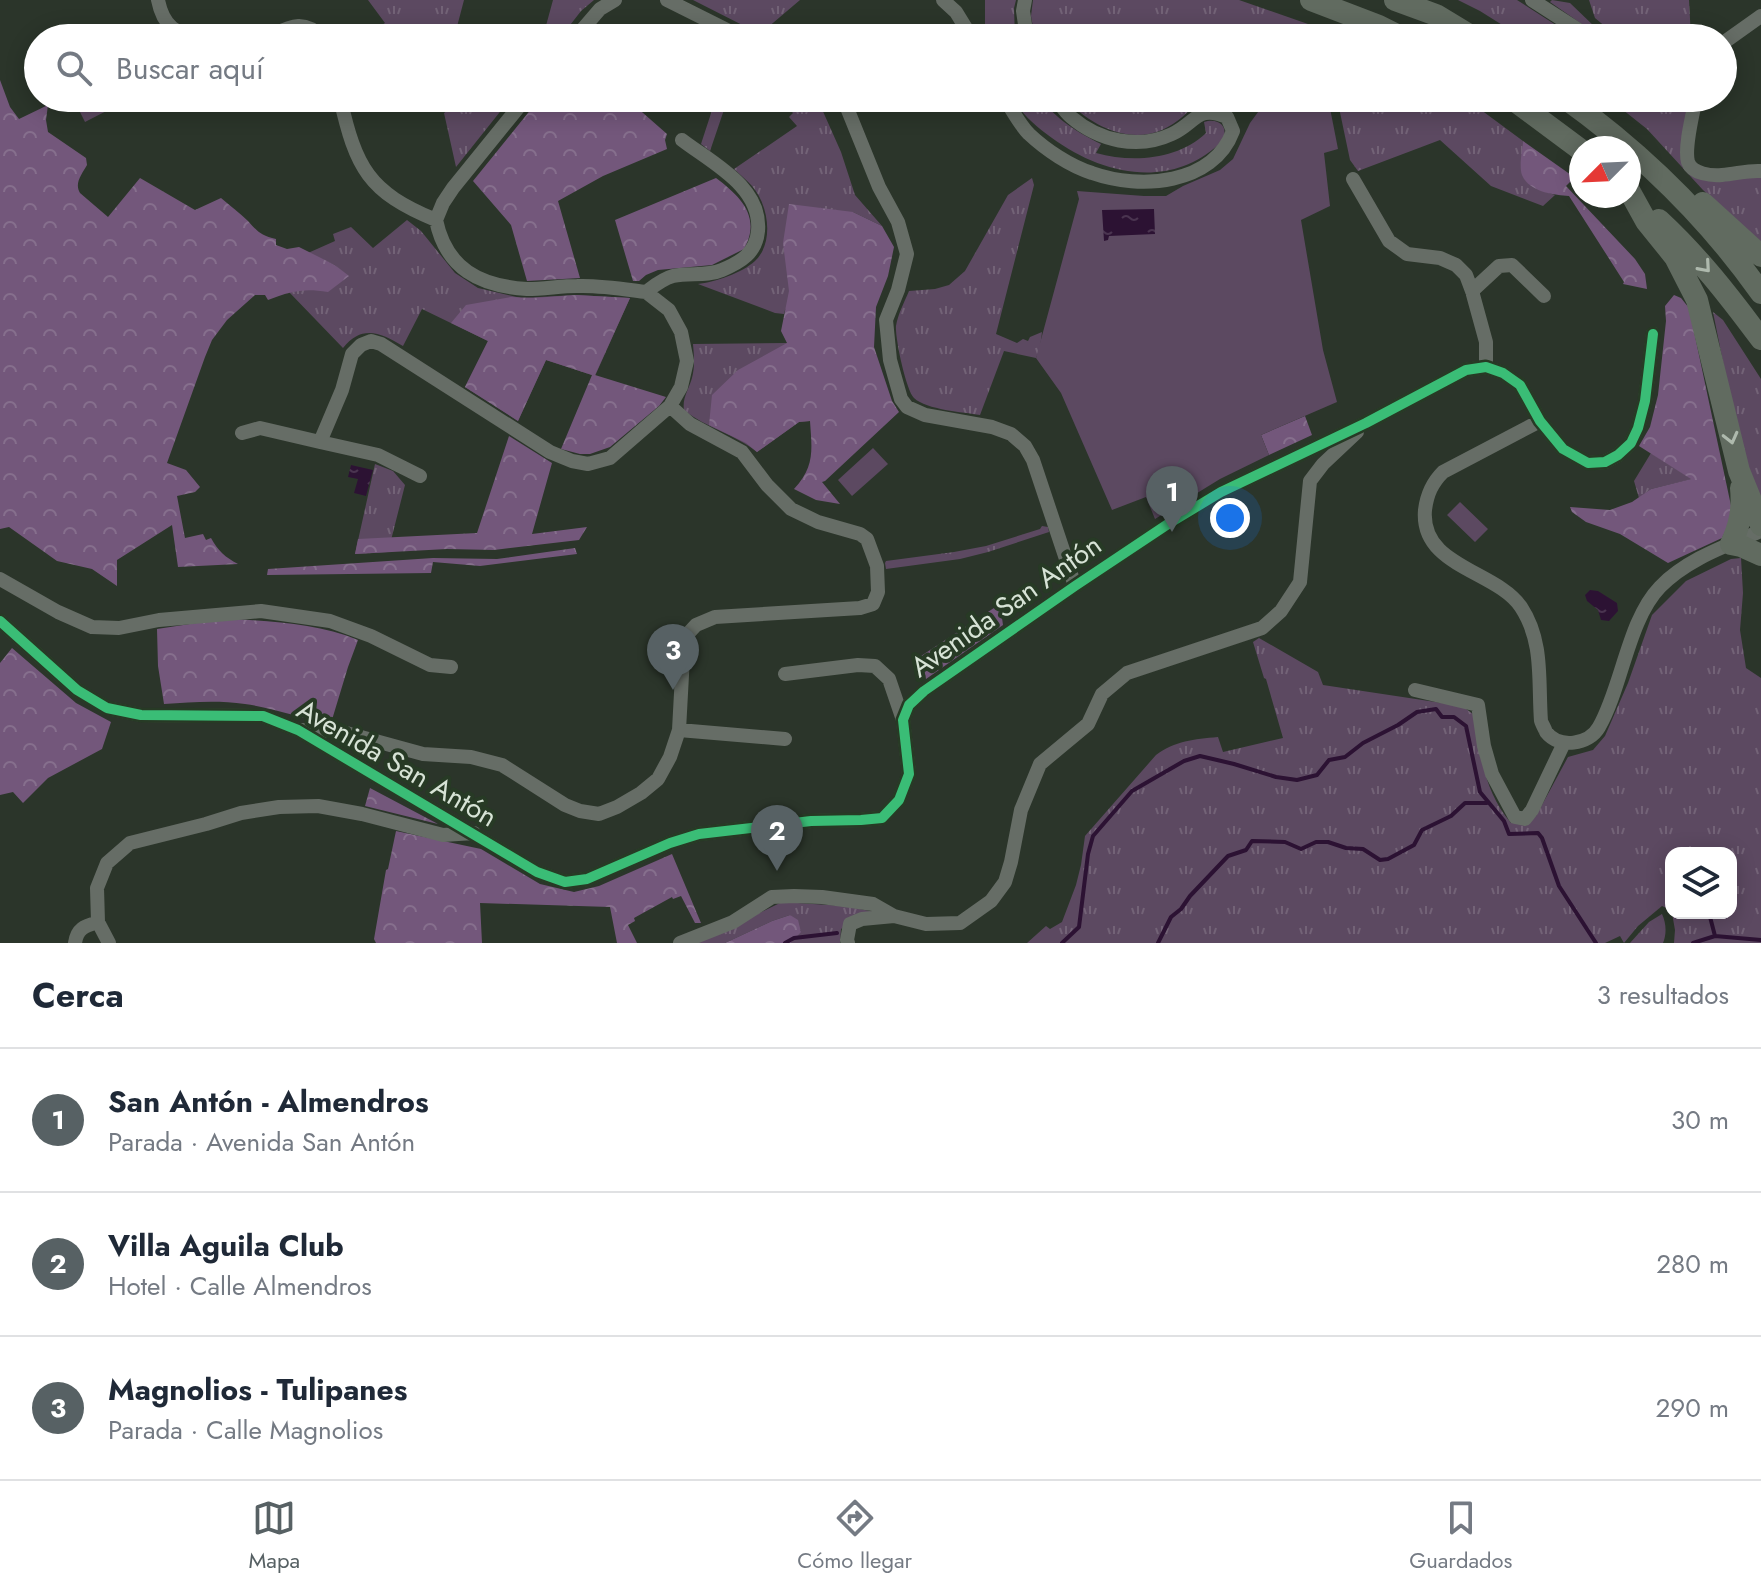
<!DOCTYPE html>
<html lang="es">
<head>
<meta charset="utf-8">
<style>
	body { margin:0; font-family:Jost,sans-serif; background:#f2f2f3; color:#1f2937 }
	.controls { position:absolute; right:24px; bottom:24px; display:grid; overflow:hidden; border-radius:16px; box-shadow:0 4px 20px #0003 }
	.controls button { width:72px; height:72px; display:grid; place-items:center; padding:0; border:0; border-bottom:2px solid #e0e1e3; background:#fff; color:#1f2937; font:40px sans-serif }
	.compass { position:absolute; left:1569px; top:136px; width:72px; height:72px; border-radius:50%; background:#fff; box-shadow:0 4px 20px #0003; rotate:246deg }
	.you { position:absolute; left:1230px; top:518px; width:28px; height:28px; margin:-20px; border:6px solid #fff; border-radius:50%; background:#1a73e8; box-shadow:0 0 0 12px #1a73e833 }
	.badge { display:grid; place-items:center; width:52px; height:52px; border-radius:50%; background:#576164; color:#fff; font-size:26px; font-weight:700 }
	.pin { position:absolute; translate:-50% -66px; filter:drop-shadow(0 2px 4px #0008) }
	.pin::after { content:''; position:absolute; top:42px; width:28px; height:24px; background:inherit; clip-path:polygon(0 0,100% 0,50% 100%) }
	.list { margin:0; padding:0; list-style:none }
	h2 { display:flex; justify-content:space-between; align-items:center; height:104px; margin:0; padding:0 32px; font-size:34px }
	h2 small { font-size:26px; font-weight:400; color:#747a83 }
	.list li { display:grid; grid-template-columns:52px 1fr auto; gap:24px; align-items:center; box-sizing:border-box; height:144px; padding:0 32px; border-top:2px solid #e0e1e3 }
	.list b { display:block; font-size:30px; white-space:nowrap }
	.list p { margin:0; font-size:26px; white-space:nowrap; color:#747a83 }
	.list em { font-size:26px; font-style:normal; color:#747a83 }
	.icon { flex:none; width:44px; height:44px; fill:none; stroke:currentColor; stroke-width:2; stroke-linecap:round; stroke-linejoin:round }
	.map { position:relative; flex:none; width:1761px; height:943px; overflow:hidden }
	.search { position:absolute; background:#fff; box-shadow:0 4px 20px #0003; left:24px; right:24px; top:24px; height:88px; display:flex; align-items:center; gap:20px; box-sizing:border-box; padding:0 28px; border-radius:44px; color:#747a83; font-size:30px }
	.sheet { height:536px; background:#fff }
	nav { display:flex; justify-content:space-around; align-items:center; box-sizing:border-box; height:112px; border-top:2px solid #e0e1e3; background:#fff; font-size:22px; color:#747a83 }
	nav a { display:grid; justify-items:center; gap:4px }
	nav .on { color:#576164 }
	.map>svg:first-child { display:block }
	.grass { fill:url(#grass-tufts) }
	.forest { fill:url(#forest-crowns) }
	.pitch { fill:#5c4961 }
	.water { fill:url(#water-ripples) }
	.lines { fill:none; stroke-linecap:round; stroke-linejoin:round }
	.stream { stroke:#2c1233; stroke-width:4 }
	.minor { stroke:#666d66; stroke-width:14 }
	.highway { stroke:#616b60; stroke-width:22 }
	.cycleway-casing { stroke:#273a25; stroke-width:15 }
	.cycleway { stroke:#3abd76; stroke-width:10 }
	.oneway { stroke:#aeb9ad }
	.labels { text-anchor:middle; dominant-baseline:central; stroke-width:8; stroke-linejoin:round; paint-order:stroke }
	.street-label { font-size:28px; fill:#d7e3d6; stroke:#273a25 }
</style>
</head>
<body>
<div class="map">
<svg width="1761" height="943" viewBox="0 0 1761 943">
	<defs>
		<pattern id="grass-tufts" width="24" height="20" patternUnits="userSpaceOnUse" patternTransform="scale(2)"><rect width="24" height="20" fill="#5c4961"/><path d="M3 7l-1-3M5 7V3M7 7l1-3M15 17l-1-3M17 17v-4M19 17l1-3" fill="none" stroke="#736377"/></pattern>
		<pattern id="forest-crowns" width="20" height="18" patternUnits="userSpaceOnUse" patternTransform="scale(2)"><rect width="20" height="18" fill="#73577b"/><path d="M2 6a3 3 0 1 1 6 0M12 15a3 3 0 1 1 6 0" fill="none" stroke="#866f8d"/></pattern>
		<pattern id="water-ripples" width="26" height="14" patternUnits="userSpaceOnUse" patternTransform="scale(2)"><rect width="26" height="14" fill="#2c1233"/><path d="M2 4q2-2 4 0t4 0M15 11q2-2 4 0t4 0" fill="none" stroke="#4a3450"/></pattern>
	</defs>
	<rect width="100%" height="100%" fill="#2b352a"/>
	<!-- grass -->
	<path class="grass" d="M368,0H464L454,38H364L385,23Z
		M553,0H594L581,11L560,38H526L533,33H544Z
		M693,0H800L760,34Z
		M985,0H1016L1014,8L1015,38H985Z
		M1033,0H1239L1348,38H1035L1031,16Z
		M1458,0H1517L1576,38H1523L1480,11Z
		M1552,0L1570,3L1596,28L1609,38H1602L1550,2Z
		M1589,0H1689L1691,38H1619L1595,18Z
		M466,98H511L456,167L444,113Z
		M716,98H728L710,151L701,144Z
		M779,98H817L841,152L855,195L882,226L853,212L785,310L784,314L775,313L698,284C715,282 742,273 755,261C775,242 768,204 752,186C747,180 740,175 734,169L797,126L789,117L793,113Z
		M1013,98H1041C1055,119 1079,133 1101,144L1096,153C1132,163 1178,160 1206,133L1204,122C1222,116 1232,132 1218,145C1168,190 1101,174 1052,138C1037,127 1022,115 1013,98Z
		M1065,98H1202C1190,110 1178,123 1162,130C1127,145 1088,124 1065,98Z
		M1337,98H1462L1473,104L1523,141C1521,180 1517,181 1555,195L1543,206L1491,186L1440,140L1358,171L1350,160Z
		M1608,98H1689L1687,167L1761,178V243L1703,190L1647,129Z
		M1032,178L1034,185L996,334L1017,343L1023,339L1028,341L1030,337L1042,332L1040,348L1036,358L1004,351L980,415C963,412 927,410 914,398C906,390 895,338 896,326C898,314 904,303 909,291L935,289L949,285L965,271L1008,195Z
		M407,220L421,231L455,273L478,288L521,298L576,295L630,298L595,376L546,360L518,421L465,387L488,341L422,309L403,346C381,333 362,324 343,348L289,292L345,274L335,265L308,253L335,241L333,234L351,227L373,248Z
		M1713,312L1723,320L1761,379V500L1746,477Z
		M788,343L810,421L799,422L757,452C735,434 706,428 684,410C682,398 689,389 692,378C695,367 694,355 693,344Z
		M1651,453L1692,479L1651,489L1639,498L1634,481Z
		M375,464L393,471L405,485L388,552L355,554Z
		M1042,526L1048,527L1049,532L988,552L960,559L886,569L885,563L886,561L954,552L986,546L1040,529Z
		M1741,558L1743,593L1740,630L1746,668L1761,678V943H1674L1675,930L1672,913H1731V853H1671V910L1662,906L1638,926L1624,943L1620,936L1605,943H1027L1046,926L1050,929L1062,922L1076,885L1081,865L1085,836L1156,755C1175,741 1194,739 1218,737L1223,752L1283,738L1266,679L1264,678L1253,642L1259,638L1318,672L1323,685L1462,706L1473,714C1480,752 1484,792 1511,823L1536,816L1568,757L1593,750L1605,736L1628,683L1652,615L1686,581L1731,559Z
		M782,902L844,906L875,912L849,923L841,929L840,943H791L801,931L790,915L772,921L725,943H697Z
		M1662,914C1666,923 1667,933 1663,943H1630L1649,922Z"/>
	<!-- forest -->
	<path class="forest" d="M0,80L10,107L19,119L48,105L46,120L48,132L86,158L87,165C82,174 74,183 80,193L108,217L140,178L195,210L221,198C230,206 240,213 248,221C257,231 261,236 276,239V245L287,249L299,247L335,265L349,276L328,292C303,288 292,291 268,300L265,295H255L227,320L212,340L205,357L167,463L186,470L200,487L195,492L177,496L185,538L203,534L206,540L211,538C218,551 225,557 238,564L178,567L172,525L117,560V586L92,569L57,561L9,527L0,529Z
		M540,98H626L667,134L665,140L667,149L603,176L558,201L580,278L527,281L511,225L473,181Z
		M1523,141L1581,182V188L1570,182L1566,186L1635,259L1645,274L1647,289L1623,284L1624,282L1569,196C1554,195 1529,192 1522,175C1519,167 1522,151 1523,141Z
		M716,178C740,196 762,217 744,249L712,265L658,270L646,275L639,281H633L615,220Z
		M789,204L853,212L882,226L894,247L888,276L876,307L874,347L892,401L899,412L825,481L822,482L840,504L816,500L794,489C815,466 812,450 810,421L799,422L757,452L746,443L709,425L712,395L738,370L787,343L781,331L789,291L783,243Z
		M576,295L630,298L595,375L666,397L659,406L610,447L590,454H580L561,449L592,375L546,360L518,421L465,387L488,341L451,323L466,305L511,297L533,298Z
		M1674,295L1681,298L1689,308L1733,515L1722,538L1668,563L1620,534L1586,522L1572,512L1570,507L1610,510L1632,502L1651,489L1691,479L1639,446L1650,427L1658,395L1666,321L1665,306Z
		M1305,416L1312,435L1269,455L1261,435Z
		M509,436L552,463L532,534L587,527L579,540L494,550L447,549L355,554L358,539L477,533Z
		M575,548L577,554L480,566L433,562L431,573L267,575L268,569L433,558L497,559Z
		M1000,604L1003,625L926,679L921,656Z
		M236,619C277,622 320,624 358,640L348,667L331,723C302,719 274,708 245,704C218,700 192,702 164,704L158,666L157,629L203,622Z
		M12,648L76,703L111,722L102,749L48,778L23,803L13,792L0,795V663Z
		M370,788L438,824L365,806Z
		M396,831L481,849L540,884L574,892L599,886L672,854L701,923H695L681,896L673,899L672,897L634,918L635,921L628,925L637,943H617L610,907L480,903L482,943H376L374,939L386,870L388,869Z
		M790,915L798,920L801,932L791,943H725L772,921Z"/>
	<!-- pitch -->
	<path class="pitch" d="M90,98H117L120,104L85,122L76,104Z
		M1312,98H1328L1338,149L1324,153L1330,206L1301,220L1323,350L1337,402L1261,435L1269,455L1220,479L1155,519L1146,497L1112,510L1061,393L1036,358L1079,199L1077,191L1144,196H1166L1183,186L1220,170L1233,159L1250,123L1261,108Z
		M873,448L888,464L852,496L838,480Z
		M1460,502L1488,529L1475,542L1447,515Z"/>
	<!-- water -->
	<path class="water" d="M1154,209L1155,234L1109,236L1108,240L1104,241L1102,210Z
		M351,465L373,470L366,496L354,493L358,479L348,477Z
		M1590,590L1598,591L1617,603L1618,611L1609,621L1601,620L1598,610L1587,601L1585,595Z"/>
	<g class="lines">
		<!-- stream -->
		<path class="stream" d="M1709,913L1715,936
			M785,943L794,938L837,933
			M1062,943L1079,927L1088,854L1093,836L1132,791L1184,761L1200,756L1234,764L1276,777L1297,780L1317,775L1329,760L1345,757L1363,743L1398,725L1417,712L1436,709L1442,717H1454L1466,726L1480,792L1504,821L1509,834L1538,833L1542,838L1559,886L1596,943
			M1158,943L1171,917L1181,909L1190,896L1228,856L1246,850L1252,841L1285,842L1301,849L1316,842H1328L1346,848L1363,849L1380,860L1388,859L1414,845L1422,830L1451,816L1465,803H1487
			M1693,943L1715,936L1761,940"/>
		<!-- minor -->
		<path class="minor" d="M158,0C163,26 176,35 201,38
			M667,0L743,38
			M943,0L956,12L972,38
			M1025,0L1023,11L1027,38
			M1532,0L1591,38
			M266,38C288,28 303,17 322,38
			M575,38L600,9L615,0
			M1723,43L1761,16
			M340,98C356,168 368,192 436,220C446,269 480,286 527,289C544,289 561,286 577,286C600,285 623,289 646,292C654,286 662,279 673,276C689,272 706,277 722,270C741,262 756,253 758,231C762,187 712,163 682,140
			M843,98L879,187L898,222L907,254L898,290L886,320L890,360L901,399L907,407L925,415L992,427L1011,434L1025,446L1033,460L1075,586
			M1004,98C1012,109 1019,124 1029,134C1046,150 1070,166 1092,173C1140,190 1213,185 1233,131L1227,117C1197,104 1196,123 1172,134C1138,150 1099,141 1071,117C1065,112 1060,104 1055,98
			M1696,98C1693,113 1684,147 1688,162C1692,174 1712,176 1722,175C1736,174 1748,170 1761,171
			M1353,179L1389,241L1407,254L1440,258L1456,265L1466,275L1472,291L1486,342V367
			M436,220L443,203L453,188L526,98
			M1472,291L1499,266L1512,265L1544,296
			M1540,421L1443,472C1432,483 1427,494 1425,510C1420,567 1496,570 1521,607C1544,642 1538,681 1541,721C1541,722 1546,731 1546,732C1559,749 1589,745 1599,727C1622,687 1628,620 1660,587C1687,559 1726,546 1761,531
			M242,433L260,428L320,442L342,390L352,354L361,345L371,341L381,344L550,452L572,461L588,464L610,458L670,406L681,387L687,361L681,332L669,310L646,292
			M320,442L378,455L420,476
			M0,579L58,612L92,627L119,628L159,620L261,611L330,621L371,636L430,665L451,667
			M0,621L77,690L107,708L141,715L263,716L298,730L537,872L565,882L587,879L670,843L699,834L811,821L861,820L882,818L899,800L909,774L903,720L909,705L924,691L1075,586L1168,524L1221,492L1366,423L1466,370L1486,367L1503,373L1520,385L1540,421L1563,449L1588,463L1605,462L1618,455L1631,443L1638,428L1645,401L1653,334
			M785,674L858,665L875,666L889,679L903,720
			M1415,690L1478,705L1484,746L1492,774L1515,817L1525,819L1532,810L1564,743
			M300,730L339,731L423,754L471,757L502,765L565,805L580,811L599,814L617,807L641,793L658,779L670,757L679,730L684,638L696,625L715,617L860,608L873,604L878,592L877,566L867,539L860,534L818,522L791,509L767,485L742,452L690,424L670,406
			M679,730L785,739
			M75,943C77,928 85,926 98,922
			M109,943L98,922L97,888L107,863L130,843L206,824L241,813L279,807L318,806L362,814L443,835L474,833
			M680,943L733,922L772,897L794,896L822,897L873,904L894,916L926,924L960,923L991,901L1005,882L1011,862L1021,810L1040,764L1088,724L1102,694L1127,673L1262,628L1281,611L1300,582L1310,481L1323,464L1357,432
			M848,943L847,940L850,924L862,919L894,916"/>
		<!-- highway -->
		<path class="highway" d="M1311,0L1379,26L1403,38
			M1395,0L1436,15L1474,38
			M1511,98L1581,150
			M1565,98C1639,151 1708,218 1761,293
			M1630,192L1646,221L1675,257L1697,300L1739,471L1761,525
			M1703,203L1761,256
			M1659,220C1698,256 1729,296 1761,339
			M1741,488C1743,509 1740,525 1731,544L1741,546L1761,555"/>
		<defs>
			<path id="cycleway" d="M0,621L77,690L107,708L141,715L263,716L298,730L537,872L565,882L587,879L670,843L699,834L811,821L861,820L882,818L899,800L909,774L903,720L909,705L924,691L1075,586L1168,524L1221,492L1366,423L1466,370L1486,367L1503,373L1520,385L1540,421L1563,449L1588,463L1605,462L1618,455L1631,443L1638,428L1645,401L1653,334"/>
		</defs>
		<!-- cycleway casing -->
		<use href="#cycleway" class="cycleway-casing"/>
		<!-- cycleway -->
		<use href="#cycleway" class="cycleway"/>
	</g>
	<!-- one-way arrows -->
	<defs><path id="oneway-chevron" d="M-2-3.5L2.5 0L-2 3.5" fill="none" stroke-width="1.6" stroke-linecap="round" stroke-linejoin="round" transform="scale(2)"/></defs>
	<g class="oneway">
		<use href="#oneway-chevron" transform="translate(1705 267) rotate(49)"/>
		<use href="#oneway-chevron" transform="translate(1731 438) rotate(76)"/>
	</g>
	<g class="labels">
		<!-- street labels -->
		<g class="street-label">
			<text transform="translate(1006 606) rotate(-35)">Avenida San Antón</text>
			<text transform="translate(397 763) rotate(30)">Avenida San Antón</text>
		</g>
	</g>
</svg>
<div class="controls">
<button><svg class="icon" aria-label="layers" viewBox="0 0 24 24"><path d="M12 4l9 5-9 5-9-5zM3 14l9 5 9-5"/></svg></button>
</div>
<svg class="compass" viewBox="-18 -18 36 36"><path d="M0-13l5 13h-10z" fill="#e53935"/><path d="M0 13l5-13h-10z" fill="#747a83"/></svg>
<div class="you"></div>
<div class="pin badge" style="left:1172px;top:532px">1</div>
<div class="pin badge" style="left:777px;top:871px">2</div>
<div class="pin badge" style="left:673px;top:690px">3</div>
<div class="search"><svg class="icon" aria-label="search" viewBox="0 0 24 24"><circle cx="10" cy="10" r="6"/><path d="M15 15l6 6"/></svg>Buscar aquí</div>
</div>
<section class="sheet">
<h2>Cerca<small>3 resultados</small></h2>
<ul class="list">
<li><span class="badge">1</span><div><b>San Antón - Almendros</b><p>Parada · Avenida San Antón</p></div><em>30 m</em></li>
<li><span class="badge">2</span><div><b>Villa Aguila Club</b><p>Hotel · Calle Almendros</p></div><em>280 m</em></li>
<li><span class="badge">3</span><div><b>Magnolios - Tulipanes</b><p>Parada · Calle Magnolios</p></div><em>290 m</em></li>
</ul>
</section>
<nav>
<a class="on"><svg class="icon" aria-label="map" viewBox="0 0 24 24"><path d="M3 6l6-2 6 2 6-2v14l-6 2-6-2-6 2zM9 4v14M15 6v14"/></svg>Mapa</a>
<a><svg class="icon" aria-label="directions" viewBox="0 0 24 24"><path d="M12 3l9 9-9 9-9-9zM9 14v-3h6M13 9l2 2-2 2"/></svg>Cómo llegar</a>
<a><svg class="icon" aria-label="saved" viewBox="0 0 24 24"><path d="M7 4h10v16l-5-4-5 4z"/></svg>Guardados</a>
</nav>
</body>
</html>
